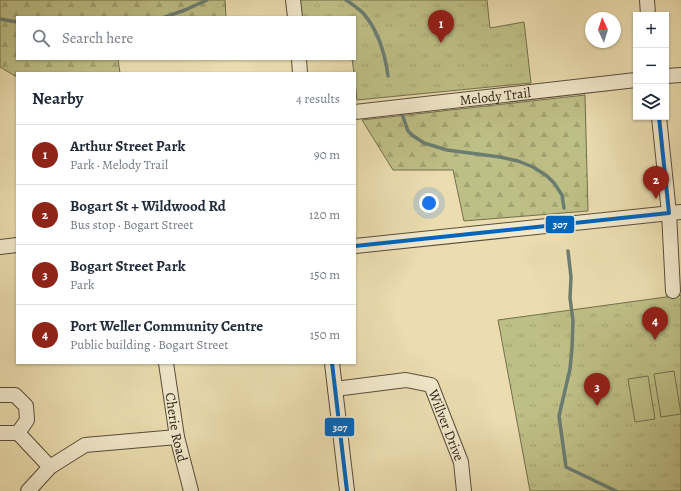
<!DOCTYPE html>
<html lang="en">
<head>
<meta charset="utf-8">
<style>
	body { margin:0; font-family:Alegreya,serif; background:#f6f6f7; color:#1f2937 }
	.controls { position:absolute; right:12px; top:12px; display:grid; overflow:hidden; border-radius:0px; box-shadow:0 1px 3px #0004 }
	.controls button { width:36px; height:36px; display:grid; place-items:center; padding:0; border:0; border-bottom:1px solid #e0e1e3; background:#fff; color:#1f2937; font:20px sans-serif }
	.compass { position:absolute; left:585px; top:12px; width:36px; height:36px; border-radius:50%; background:#fff; box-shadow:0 1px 3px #0004; rotate:356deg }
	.you { position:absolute; left:429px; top:203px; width:14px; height:14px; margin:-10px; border:3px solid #fff; border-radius:50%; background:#1a73e8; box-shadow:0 0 0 6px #1a73e833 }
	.badge { display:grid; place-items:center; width:26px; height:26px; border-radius:50%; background:#8f2418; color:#fff; font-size:13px; font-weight:700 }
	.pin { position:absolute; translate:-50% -33px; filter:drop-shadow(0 1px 2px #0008) }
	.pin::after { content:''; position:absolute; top:21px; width:14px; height:12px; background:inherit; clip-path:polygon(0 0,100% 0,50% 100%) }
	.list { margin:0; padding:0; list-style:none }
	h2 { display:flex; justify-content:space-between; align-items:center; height:52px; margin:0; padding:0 16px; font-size:17px }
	h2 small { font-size:13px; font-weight:400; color:#747a83 }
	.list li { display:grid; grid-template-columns:26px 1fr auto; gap:12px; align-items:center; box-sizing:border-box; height:60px; padding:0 16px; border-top:1px solid #e0e1e3 }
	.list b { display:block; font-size:15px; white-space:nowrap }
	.list p { margin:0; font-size:13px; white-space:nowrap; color:#747a83 }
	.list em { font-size:13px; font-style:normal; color:#747a83 }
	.icon { flex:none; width:22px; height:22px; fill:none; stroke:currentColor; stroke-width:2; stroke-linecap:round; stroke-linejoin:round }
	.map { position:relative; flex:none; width:681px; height:491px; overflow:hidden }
	.search { position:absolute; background:#fff; box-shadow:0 1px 3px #0004; left:16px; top:16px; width:340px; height:44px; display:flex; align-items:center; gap:10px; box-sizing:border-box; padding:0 14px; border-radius:0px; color:#747a83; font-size:15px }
	.panel { position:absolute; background:#fff; box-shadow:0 1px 3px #0004; left:16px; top:72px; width:340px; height:292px; border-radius:0px }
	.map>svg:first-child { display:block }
	.forest { fill:url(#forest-firs); stroke:#736f4e }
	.park { fill:url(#park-tufts); stroke:#736f4e }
	.garden { fill:#bebf86; stroke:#736f4e }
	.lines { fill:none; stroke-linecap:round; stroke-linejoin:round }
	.stream { stroke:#6b7d71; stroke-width:3.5 }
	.minor-casing { stroke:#594e3c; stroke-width:16 }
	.minor { stroke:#f2e9cc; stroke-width:14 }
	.bus-1-casing { stroke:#f2e9cc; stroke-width:7 }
	.bus-1 { stroke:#0065bd; stroke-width:4 }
	.labels { text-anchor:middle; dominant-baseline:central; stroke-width:4; stroke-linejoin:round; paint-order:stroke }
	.street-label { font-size:14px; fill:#281f15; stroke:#f2e9cc }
	.line-badge { stroke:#f2e9cc; stroke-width:1.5 }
	.badge-label { font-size:11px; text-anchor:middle; font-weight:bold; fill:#fff }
</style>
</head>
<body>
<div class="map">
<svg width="681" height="491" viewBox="0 0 681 491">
	<defs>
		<pattern id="forest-firs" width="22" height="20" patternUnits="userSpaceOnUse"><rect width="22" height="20" fill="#bebf86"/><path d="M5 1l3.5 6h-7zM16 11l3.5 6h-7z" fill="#a3a473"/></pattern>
		<pattern id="park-tufts" width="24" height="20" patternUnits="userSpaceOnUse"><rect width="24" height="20" fill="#bebf86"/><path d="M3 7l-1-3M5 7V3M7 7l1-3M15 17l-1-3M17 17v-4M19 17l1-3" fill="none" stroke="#a3a473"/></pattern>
	</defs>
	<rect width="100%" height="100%" fill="#ebddb0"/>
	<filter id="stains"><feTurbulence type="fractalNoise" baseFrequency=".005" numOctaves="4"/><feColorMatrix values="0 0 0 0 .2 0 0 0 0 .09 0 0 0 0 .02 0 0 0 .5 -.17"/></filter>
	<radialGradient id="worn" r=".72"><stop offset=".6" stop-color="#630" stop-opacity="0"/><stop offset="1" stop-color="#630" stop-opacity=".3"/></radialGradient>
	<!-- forest -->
	<path class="forest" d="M0,0H225L226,17H17V59H118L120,73H17V77L0,67Z
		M585,95L588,211L464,221L453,170H393L362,120Z"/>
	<!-- park -->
	<path class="park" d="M291,0H487L490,28L524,22L531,83L357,100L355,82V73H354L352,59H355V17H294Z
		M681,295V491H530L498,320Z"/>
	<!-- garden -->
	<path class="garden" d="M674,371L681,414L661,417L654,374Z
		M648,376L655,419L635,422L628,379Z"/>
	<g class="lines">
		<!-- stream -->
		<path class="stream" d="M346,0C352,4 358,8 363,13C378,30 385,54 388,76
			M165,17L185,10L207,0
			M0,19L17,22
			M402,114L408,131L412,135L424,143L447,150L500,157L518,161L533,167L547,176L554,183L562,195L564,208
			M568,251L571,277L570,298L573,321L572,348L570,369L559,416L566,467L616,491"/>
		<defs>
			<g id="minor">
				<path d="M293,0L295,17"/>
				<path d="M647,0L648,15"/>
				<path d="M299,59L300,73"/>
				<path d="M666,76L681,75"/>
				<path id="s1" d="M355,112L636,80"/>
				<path d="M659,117L669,213L673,291"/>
				<path d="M355,246L681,212"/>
				<path d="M0,247L17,245"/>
				<path id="s2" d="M166,363L177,437L191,491"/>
				<path d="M332,363L347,491"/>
				<path id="s3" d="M335,389L406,380L431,385L461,462L464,491"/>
				<path d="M0,395H15L26,406L27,420L18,433"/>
				<path d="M0,433H18"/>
				<path d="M18,433L50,467"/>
				<path d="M28,491L50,467L85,445L177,437"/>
			</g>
		</defs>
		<!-- minor casing -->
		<use href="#minor" class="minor-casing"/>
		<!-- minor -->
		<use href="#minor" class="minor"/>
		<defs>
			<path id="bus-1" d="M355,246L669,213L659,117
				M332,363L347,491"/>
		</defs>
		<!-- bus-1 casing -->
		<use href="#bus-1" class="bus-1-casing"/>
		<!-- bus-1 -->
		<use href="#bus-1" class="bus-1"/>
	</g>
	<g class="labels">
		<!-- street labels -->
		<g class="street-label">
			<text stroke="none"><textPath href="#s1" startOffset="141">Melody Trail</textPath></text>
			<text stroke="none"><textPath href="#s3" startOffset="140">Willver Drive</textPath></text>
			<text stroke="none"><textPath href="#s2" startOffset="65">Cherie Road</textPath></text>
		</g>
	</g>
	<g class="line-badge">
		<rect x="545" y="215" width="30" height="19" rx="4" fill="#0065bd"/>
		<rect x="324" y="417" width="31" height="20" rx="4" fill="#0065bd"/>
	</g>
	<g class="badge-label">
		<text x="560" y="228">307</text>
		<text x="340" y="431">307</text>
	</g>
	<rect width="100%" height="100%" filter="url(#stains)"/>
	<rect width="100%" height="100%" fill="url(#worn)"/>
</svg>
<div class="controls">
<button>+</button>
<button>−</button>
<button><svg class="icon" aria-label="layers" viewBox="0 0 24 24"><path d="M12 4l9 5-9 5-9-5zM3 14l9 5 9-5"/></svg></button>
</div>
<svg class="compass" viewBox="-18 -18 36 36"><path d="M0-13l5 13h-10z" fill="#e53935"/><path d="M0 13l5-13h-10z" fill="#747a83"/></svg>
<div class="you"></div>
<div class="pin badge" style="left:441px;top:43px">1</div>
<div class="pin badge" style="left:656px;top:199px">2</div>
<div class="pin badge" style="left:597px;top:406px">3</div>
<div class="pin badge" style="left:655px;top:340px">4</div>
<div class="search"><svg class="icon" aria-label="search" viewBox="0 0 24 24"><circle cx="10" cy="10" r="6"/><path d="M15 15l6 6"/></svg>Search here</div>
<section class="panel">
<h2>Nearby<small>4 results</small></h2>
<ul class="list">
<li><span class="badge">1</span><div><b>Arthur Street Park</b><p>Park · Melody Trail</p></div><em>90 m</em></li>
<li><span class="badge">2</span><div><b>Bogart St + Wildwood Rd</b><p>Bus stop · Bogart Street</p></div><em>120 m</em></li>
<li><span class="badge">3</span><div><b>Bogart Street Park</b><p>Park</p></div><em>150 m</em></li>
<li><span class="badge">4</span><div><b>Port Weller Community Centre</b><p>Public building · Bogart Street</p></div><em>150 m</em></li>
</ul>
</section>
</div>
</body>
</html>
